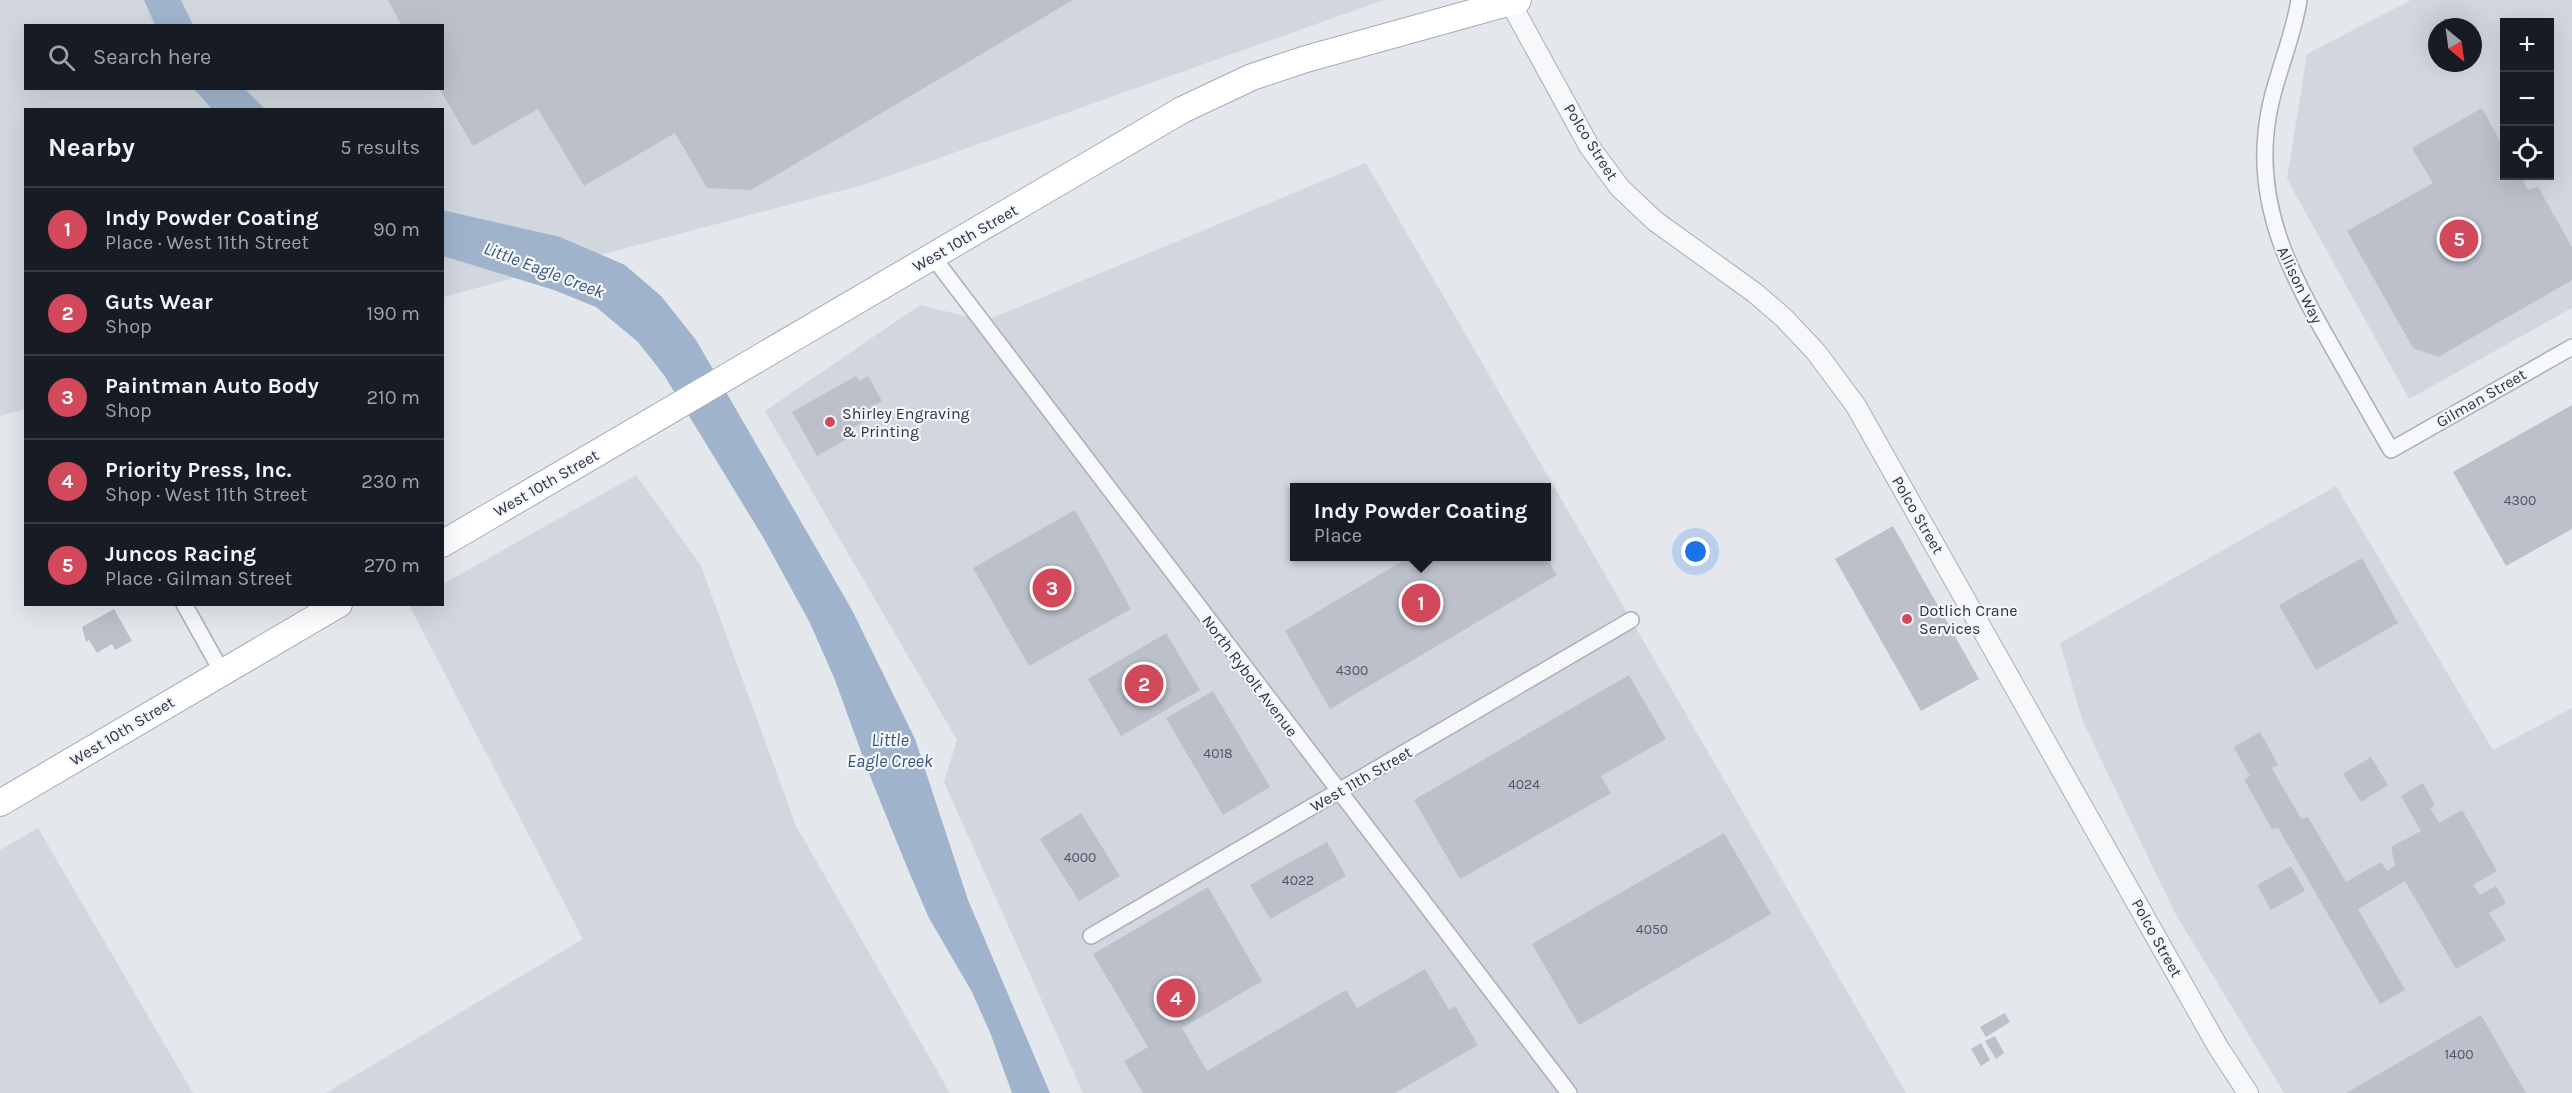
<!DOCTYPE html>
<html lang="en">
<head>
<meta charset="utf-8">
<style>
	body { margin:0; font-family:Karla,sans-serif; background:#242831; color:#f1f3f6 }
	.controls { position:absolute; right:18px; top:18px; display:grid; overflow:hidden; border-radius:0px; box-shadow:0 6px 24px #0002 }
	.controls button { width:54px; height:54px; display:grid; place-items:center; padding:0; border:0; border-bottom:2px solid #363941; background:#171b24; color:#f1f3f6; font:30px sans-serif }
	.compass { position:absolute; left:2428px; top:18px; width:54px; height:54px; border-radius:50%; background:#171b24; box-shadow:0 6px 24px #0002; rotate:151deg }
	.you { position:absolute; left:1696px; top:552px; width:21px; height:21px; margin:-15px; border:4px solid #fff; border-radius:50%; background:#1a73e8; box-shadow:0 0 0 9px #1a73e833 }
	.badge { display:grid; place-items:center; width:39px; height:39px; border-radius:50%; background:#d1495b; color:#fff; font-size:20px; font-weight:700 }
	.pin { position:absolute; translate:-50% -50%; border:3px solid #fff; box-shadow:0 2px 6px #0006 }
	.popup { position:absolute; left:1290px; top:483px; width:261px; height:78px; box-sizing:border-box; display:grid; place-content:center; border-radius:0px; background:#171b24; filter:drop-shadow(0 2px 4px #0005); font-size:20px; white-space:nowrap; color:#9ea1a6 }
	.popup b { font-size:22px; color:#f1f3f6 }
	.popup::after { content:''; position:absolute; left:50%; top:100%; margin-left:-12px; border:12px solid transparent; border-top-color:#171b24 }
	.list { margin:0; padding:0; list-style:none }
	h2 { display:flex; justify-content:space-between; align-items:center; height:78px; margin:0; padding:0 24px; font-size:26px }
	h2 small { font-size:20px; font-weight:400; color:#9ea1a6 }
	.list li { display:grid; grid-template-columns:39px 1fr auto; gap:18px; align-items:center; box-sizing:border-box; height:84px; padding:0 24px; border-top:2px solid #363941 }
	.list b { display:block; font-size:22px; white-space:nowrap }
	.list p { margin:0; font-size:20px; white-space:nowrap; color:#9ea1a6 }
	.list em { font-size:20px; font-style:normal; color:#9ea1a6 }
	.icon { flex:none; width:33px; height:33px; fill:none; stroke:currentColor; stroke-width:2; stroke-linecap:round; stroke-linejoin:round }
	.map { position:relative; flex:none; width:2572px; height:1093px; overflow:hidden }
	.search { position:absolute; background:#171b24; box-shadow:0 6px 24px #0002; left:24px; top:24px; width:420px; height:66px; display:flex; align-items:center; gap:15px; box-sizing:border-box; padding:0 21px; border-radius:0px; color:#9ea1a6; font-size:22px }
	.panel { position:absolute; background:#171b24; box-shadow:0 6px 24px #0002; left:24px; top:108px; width:420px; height:498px; border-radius:0px }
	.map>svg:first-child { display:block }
	.built { fill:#d2d6de; fill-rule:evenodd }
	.water { fill:#9fb4cc }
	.building { fill:#bbc0ca }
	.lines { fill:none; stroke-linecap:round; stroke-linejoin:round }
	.minor-casing { stroke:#a9aeb7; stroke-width:18 }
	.tertiary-casing { stroke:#a9aeb7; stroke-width:22 }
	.primary-casing { stroke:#a3abb8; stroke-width:28 }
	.minor { stroke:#f7f8fa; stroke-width:15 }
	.tertiary { stroke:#f7f8fa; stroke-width:20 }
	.primary { stroke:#fff; stroke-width:26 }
	.poi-dot { fill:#d1495b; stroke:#f4f6f9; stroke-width:2 }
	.labels { text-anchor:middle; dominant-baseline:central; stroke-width:4.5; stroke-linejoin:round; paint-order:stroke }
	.number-label { font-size:14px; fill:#4f5766 }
	.street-label { font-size:16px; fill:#2b3445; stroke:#f4f6f9 }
	.poi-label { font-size:16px; fill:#2b3445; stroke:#f4f6f9; text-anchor:start }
	.water-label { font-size:18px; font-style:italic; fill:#34527a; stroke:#f4f6f9 }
</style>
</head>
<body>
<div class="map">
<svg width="2572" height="1093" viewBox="0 0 2572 1093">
	<rect width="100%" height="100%" fill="#e4e7ec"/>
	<!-- built -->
	<path class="built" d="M0,0H1384L866,184L443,297L442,110H26L25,409L0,416ZM26,26H442V88H26Z
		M2411,0H2572V308L2409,399L2287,179L2307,54ZM2504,22H2550V176H2504ZM2437,27H2473V63H2437Z
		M1366,163L1906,1093H1083L944,782L957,740L765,411L920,305L985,321ZM1295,488H1547V556H1295Z
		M636,475L701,566L796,826L950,1093H326L583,939L409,605L442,604L443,584Z
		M2336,486L2493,750L2572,708V1093H2284L2175,913L2083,722L2060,643Z
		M38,828L193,1093H0V850Z"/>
	<!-- water -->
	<path class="water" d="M144,0H181L193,25H155Z
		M194,89H245L265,109H212Z
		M442,210L560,237L625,265L661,296L696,340L852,610L915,739L968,900L1050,1093H1012L991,1035L972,992L929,918L909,872L868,771L835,680L810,623L763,537L664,375L638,342L596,307L554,290L443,256Z"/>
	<!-- building -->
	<path class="building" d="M388,0H1073L751,190L707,188L675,133L584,186L538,109L473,146L439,88H442V26H402Z
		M2482,108L2504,148V176H2520L2528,190L2538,187L2572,247V280L2438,357L2413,348L2347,231L2433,183L2412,148Z
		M856,376L859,381L868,376L882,401L873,406L878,414L847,431L850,437L817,456L792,412Z
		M2572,405V529L2506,566L2453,472Z
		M1075,510L1131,609L1029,666L973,568Z
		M1893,526L1979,679L1921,711L1835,559Z
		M1411,556H1546L1557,575L1330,709L1285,631Z
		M2362,558L2398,623L2316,670L2279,605Z
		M114,609L132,641L115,650L112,644L97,653L89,640L86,642L82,627Z
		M1166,633L1200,690L1121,736L1088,679Z
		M1629,675L1666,739L1601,776L1611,793L1460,879L1414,800Z
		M1213,691L1270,787L1223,815L1166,718Z
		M2260,732L2278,765L2272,768L2301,819L2308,817L2346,882L2381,862L2387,871L2395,866L2391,847L2421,831L2401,796L2423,783L2435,805L2430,808L2439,823L2462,810L2497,871L2473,885L2480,895L2496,886L2506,903L2489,913L2506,940L2456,969L2405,881L2358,909L2405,990L2380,1004L2278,828L2272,829L2244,779L2250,776L2234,747Z
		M2371,757L2388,785L2361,802L2343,774Z
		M1081,813L1120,876L1079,901L1040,839Z
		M1724,833L1771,914L1579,1025L1532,944Z
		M1327,842L1346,876L1270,919L1250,885Z
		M2291,866L2305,891L2271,910L2257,885Z
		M1208,887L1262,981L1182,1028L1207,1071L1346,990L1357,1008L1425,969L1449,1010L1455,1006L1478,1045L1395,1093H1143L1124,1061L1148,1047L1093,954Z
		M2005,1013L2010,1022L1986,1037L1980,1027Z
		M2481,1015L2526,1093H2346Z
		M1995,1036L2004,1053L1996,1059L1985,1041Z
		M1981,1043L1990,1060L1981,1066L1971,1049Z"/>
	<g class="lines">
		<defs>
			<path id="minor" d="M2299,0C2292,45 2270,86 2266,133C2258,211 2292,277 2330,343C2350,378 2370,414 2391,450L2572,347
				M933,257L1569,1093
				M184,604L222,672
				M1091,936L1631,620"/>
			<path id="tertiary" d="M1510,2L1589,146L1620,188L1655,221L1755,293L1784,318L1816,352L1856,406L2218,1047L2248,1093"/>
			<path id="primary" d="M442,544L1182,110L1252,77L1306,59L1518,0
				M0,803L339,604"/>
		</defs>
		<!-- minor casing -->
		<use href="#minor" class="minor-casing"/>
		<!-- tertiary casing -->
		<use href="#tertiary" class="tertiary-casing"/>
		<!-- primary casing -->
		<use href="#primary" class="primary-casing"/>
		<!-- minor -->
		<use href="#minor" class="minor"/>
		<!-- tertiary -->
		<use href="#tertiary" class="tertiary"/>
		<!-- primary -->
		<use href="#primary" class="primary"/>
	</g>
	<!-- markers -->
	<g class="poi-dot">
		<circle cx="830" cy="422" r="6"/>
		<circle cx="1907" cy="619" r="6"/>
	</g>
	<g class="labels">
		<!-- number labels -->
		<g class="number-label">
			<text x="2520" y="500">4300</text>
			<text x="1352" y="670">4300</text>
			<text x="1218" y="753">4018</text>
			<text x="1524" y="784">4024</text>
			<text x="1080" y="857">4000</text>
			<text x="1298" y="880">4022</text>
			<text x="1652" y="929">4050</text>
			<text x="2459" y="1054">1400</text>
		</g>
		<!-- street labels -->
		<g class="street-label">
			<text transform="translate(1591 142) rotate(58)">Polco Street</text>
			<text transform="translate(965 238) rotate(-30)">West 10th Street</text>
			<text transform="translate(2300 285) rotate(64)">Allison Way</text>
			<text transform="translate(2481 398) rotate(-30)">Gilman Street</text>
			<text transform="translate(546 483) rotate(-30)">West 10th Street</text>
			<text transform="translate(1918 515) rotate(60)">Polco Street</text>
			<text transform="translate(1250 676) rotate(53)">North Rybolt Avenue</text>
			<text transform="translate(122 731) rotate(-31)">West 10th Street</text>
			<text transform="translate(1361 779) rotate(-30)">West 11th Street</text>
			<text transform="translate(2157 938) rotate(61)">Polco Street</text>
		</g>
		<!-- poi labels -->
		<g class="poi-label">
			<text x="842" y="413">Shirley Engraving<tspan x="842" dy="18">&amp; Printing</tspan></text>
			<text x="1919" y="610">Dotlich Crane<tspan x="1919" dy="18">Services</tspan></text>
		</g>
		<!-- water labels -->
		<g class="water-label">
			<text transform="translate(544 270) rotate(21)">Little Eagle Creek</text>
			<text x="890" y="740">Little<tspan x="890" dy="21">Eagle Creek</tspan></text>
		</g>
	</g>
</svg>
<div class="controls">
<button>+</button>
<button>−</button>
<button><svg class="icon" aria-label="locate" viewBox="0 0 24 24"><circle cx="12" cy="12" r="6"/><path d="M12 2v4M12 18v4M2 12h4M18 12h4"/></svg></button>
</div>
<svg class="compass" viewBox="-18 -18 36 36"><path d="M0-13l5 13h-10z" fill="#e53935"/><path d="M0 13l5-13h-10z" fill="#9ea1a6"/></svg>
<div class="you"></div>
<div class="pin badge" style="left:1421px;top:603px">1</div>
<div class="popup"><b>Indy Powder Coating</b>Place</div>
<div class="pin badge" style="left:1144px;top:684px">2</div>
<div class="pin badge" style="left:1052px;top:588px">3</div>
<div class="pin badge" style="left:1176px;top:998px">4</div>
<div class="pin badge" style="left:2459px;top:239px">5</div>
<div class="search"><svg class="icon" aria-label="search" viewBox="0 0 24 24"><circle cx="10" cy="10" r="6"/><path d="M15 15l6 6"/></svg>Search here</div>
<section class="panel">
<h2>Nearby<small>5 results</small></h2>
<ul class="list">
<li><span class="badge">1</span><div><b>Indy Powder Coating</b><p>Place · West 11th Street</p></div><em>90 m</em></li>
<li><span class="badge">2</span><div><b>Guts Wear</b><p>Shop</p></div><em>190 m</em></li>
<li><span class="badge">3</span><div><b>Paintman Auto Body</b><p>Shop</p></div><em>210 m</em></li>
<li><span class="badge">4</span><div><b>Priority Press, Inc.</b><p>Shop · West 11th Street</p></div><em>230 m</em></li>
<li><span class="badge">5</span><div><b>Juncos Racing</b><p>Place · Gilman Street</p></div><em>270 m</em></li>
</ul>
</section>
</div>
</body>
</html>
